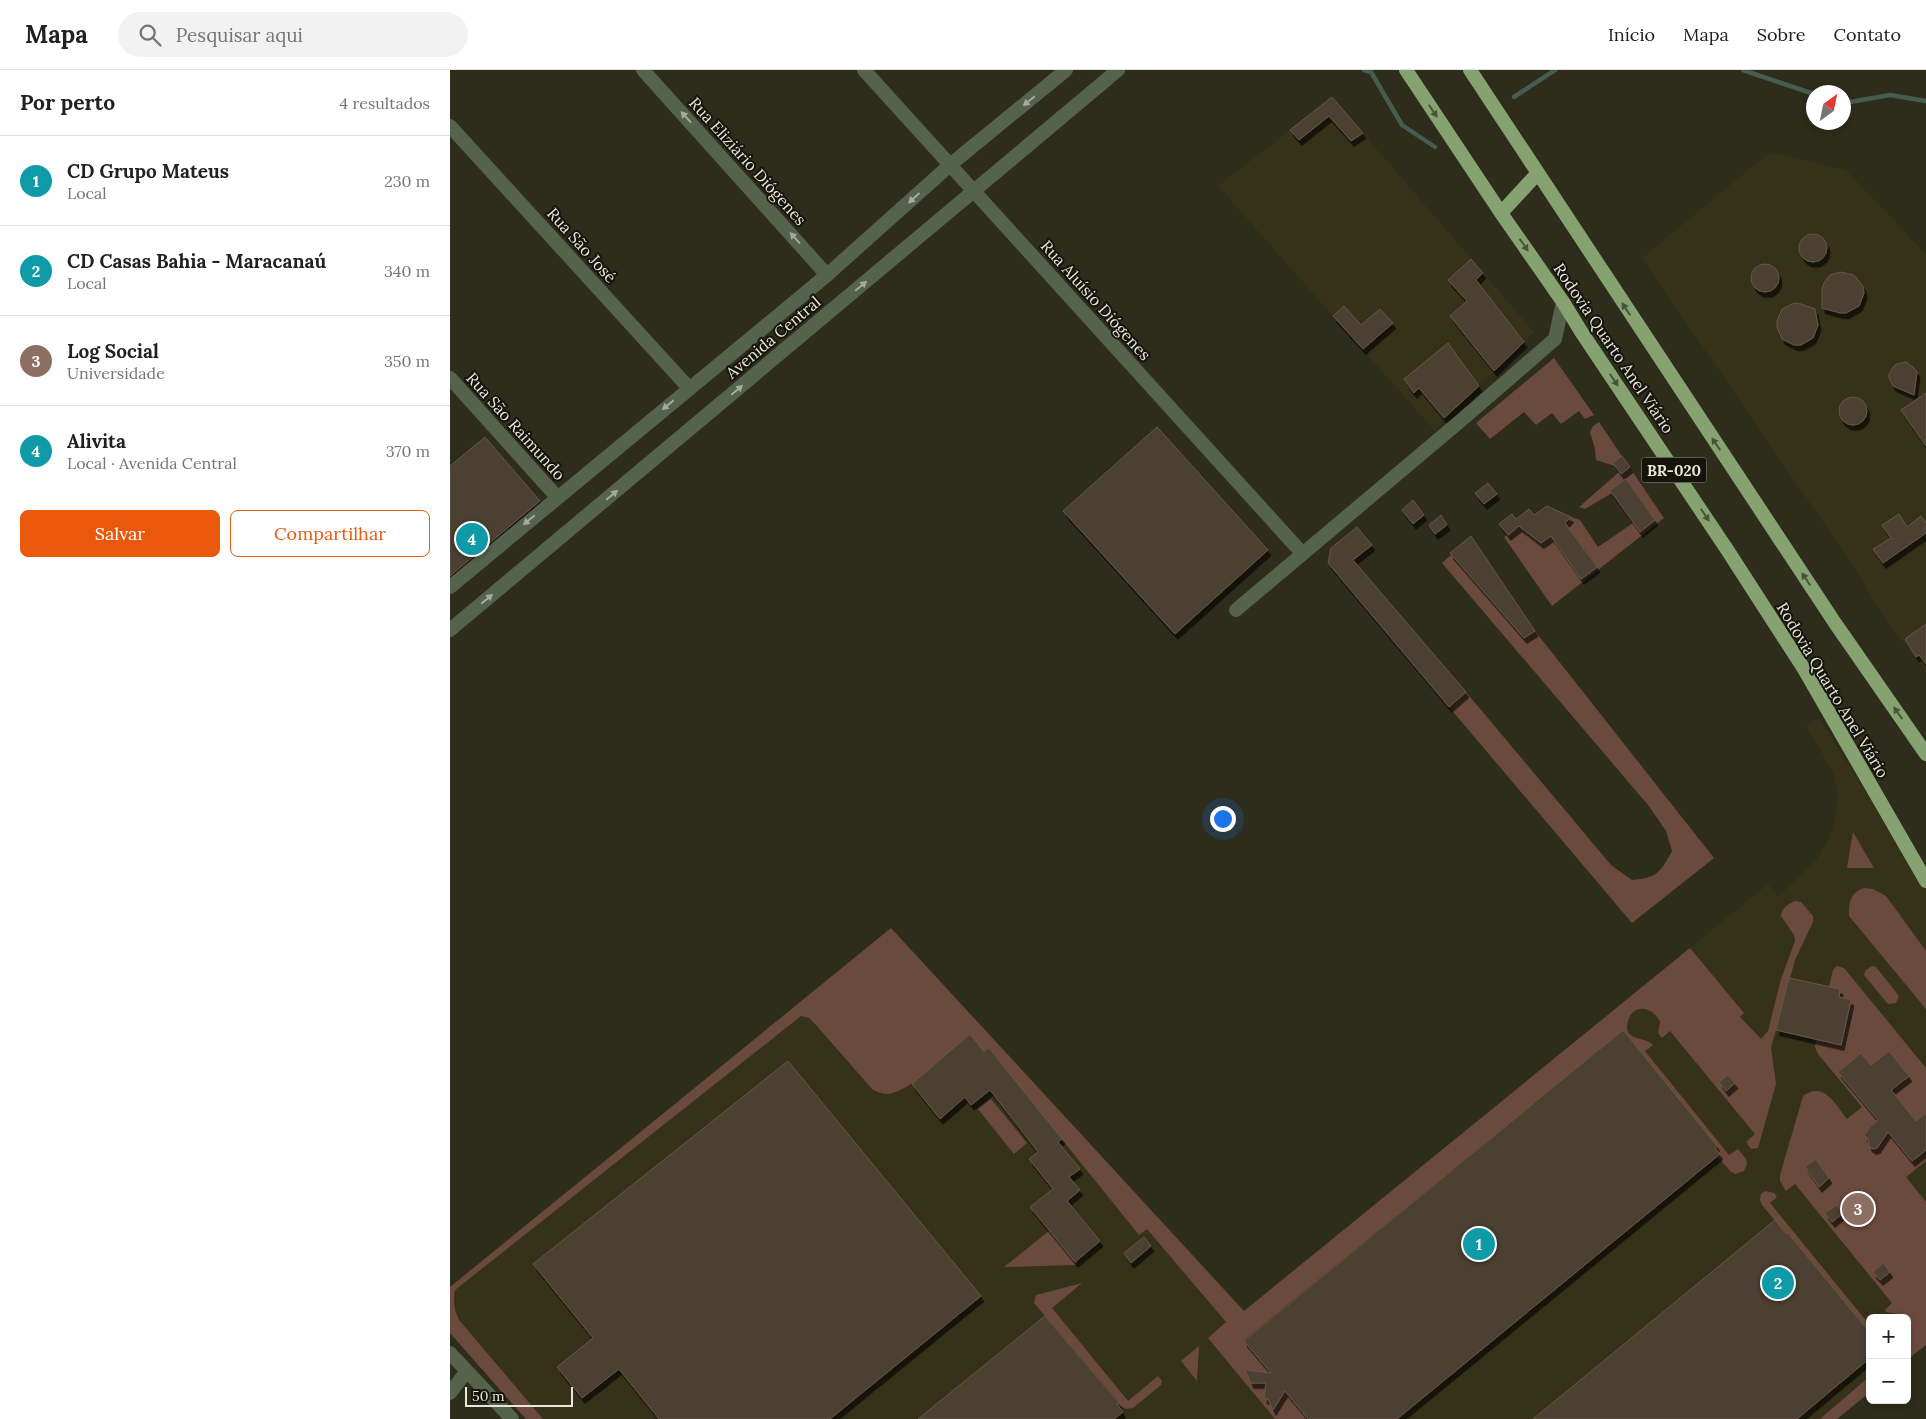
<!DOCTYPE html>
<html lang="pt">
<head>
<meta charset="utf-8">
<style>
	body { margin:0; font-family:Lora,serif; background:#f2f2f2; color:#202124 }
	.controls { position:absolute; right:15px; bottom:15px; display:grid; overflow:hidden; border-radius:8px; box-shadow:0 2px 8px #0003 }
	.controls button { width:45px; height:45px; display:grid; place-items:center; padding:0; border:0; border-bottom:1px solid #e0e0e0; background:#fff; color:#202124; font:25px sans-serif }
	.compass { position:absolute; left:1356px; top:15px; width:45px; height:45px; border-radius:50%; background:#fff; box-shadow:0 2px 8px #0003; rotate:33deg }
	.scale { position:absolute; left:15px; bottom:12px; width:108px; box-sizing:border-box; padding-left:5px; border:2px solid #e8e7db; border-top:0; font-size:14px; line-height:18px; white-space:nowrap; color:#e8e7db; -webkit-text-stroke:4px #15140c; paint-order:stroke }
	.you { position:absolute; left:772px; top:748px; width:18px; height:18px; margin:-12px; border:4px solid #fff; border-radius:50%; background:#1a73e8; box-shadow:0 0 0 8px #1a73e833 }
	.badge { display:grid; place-items:center; width:32px; height:32px; border-radius:50%; background:#ea580c; color:#fff; font-size:16px; font-weight:700 }
	.pin { position:absolute; translate:-50% -50%; border:2px solid #fff; box-shadow:0 1px 5px #0006 }
	.list { margin:0; padding:0; list-style:none }
	h2 { display:flex; justify-content:space-between; align-items:center; height:65px; margin:0; padding:0 20px; font-size:21px }
	h2 small { font-size:16px; font-weight:400; color:#757577 }
	.list li { display:grid; grid-template-columns:32px 1fr auto; gap:15px; align-items:center; box-sizing:border-box; height:90px; padding:0 20px; border-top:1px solid #e0e0e0 }
	.list b { display:block; font-size:19px; white-space:nowrap }
	.list p { margin:0; font-size:16px; white-space:nowrap; color:#757577 }
	.list em { font-size:16px; font-style:normal; color:#757577 }
	.actions { display:flex; gap:10px; padding:15px 20px }
	.actions a { flex:1; padding:11px 0; border:1px solid #ea580c; border-radius:8px; text-align:center; font-size:18px; color:#ea580c }
	.actions .main { background:#ea580c; color:#fff }
	.icon { flex:none; width:28px; height:28px; fill:none; stroke:currentColor; stroke-width:2; stroke-linecap:round; stroke-linejoin:round }
	.map { position:relative; flex:none; width:1476px; height:1349px; overflow:hidden }
	header { display:flex; align-items:center; gap:30px; box-sizing:border-box; height:70px; padding:0 25px; background:#fff; border-bottom:1px solid #e0e0e0 }
	header strong { font-size:24px }
	nav { display:flex; gap:28px; margin-inline-start:auto; font-size:18px }
	.search { width:350px; height:45px; background:#f2f2f2; display:flex; align-items:center; gap:12px; box-sizing:border-box; padding:0 18px; border-radius:28px; color:#757577; font-size:19px }
	main { display:flex }
	aside { flex:1; background:#fff }
	.map>svg:first-child { display:block }
	.built { fill:#363219 }
	.green { fill:#6b4a3e; fill-rule:evenodd }
	.lines { fill:none; stroke-linecap:round; stroke-linejoin:round }
	.stream { stroke:#465c4f; stroke-width:4.5 }
	.building { fill:#4c3f30; stroke:#655748; filter:url(#shadow) }
	.minor { stroke:#55624c; stroke-width:14 }
	.tertiary { stroke:#55624c; stroke-width:14 }
	.trunk { stroke:#85a270; stroke-width:14 }
	.oneway { fill:#a6ab9b }
	.oneway2 { fill:#475439 }
	.labels { text-anchor:middle; dominant-baseline:central; stroke-width:4; stroke-linejoin:round; paint-order:stroke }
	.shield { fill:#15140c; stroke:#a9a89d; stroke-width:1 }
	.shield-label { font-size:15px; font-weight:bold; fill:#e8e7db }
	.street-label { font-size:16px; fill:#e8e7db; stroke:#15140c }
</style>
</head>
<body>
<header>
<strong>Mapa</strong>
<div class="search"><svg class="icon" aria-label="search" viewBox="0 0 24 24"><circle cx="10" cy="10" r="6"/><path d="M15 15l6 6"/></svg>Pesquisar aqui</div>
<nav><a>Início</a><a>Mapa</a><a>Sobre</a><a>Contato</a></nav>
</header>
<main>
<aside>
<h2>Por perto<small>4 resultados</small></h2>
<ul class="list">
<li><span class="badge" style="background:#0f9aa8">1</span><div><b>CD Grupo Mateus</b><p>Local</p></div><em>230 m</em></li>
<li><span class="badge" style="background:#0f9aa8">2</span><div><b>CD Casas Bahia - Maracanaú</b><p>Local</p></div><em>340 m</em></li>
<li><span class="badge" style="background:#8d6e63">3</span><div><b>Log Social</b><p>Universidade</p></div><em>350 m</em></li>
<li><span class="badge" style="background:#0f9aa8">4</span><div><b>Alivita</b><p>Local · Avenida Central</p></div><em>370 m</em></li>
</ul>
<div class="actions"><a class="main">Salvar</a><a>Compartilhar</a></div>
</aside>
<div class="map">
<svg width="1476" height="1349" viewBox="0 0 1476 1349">
	<defs>
		<filter id="shadow"><feDropShadow dx="3" dy="5.5" stdDeviation="0" flood-color="#0009"/></filter>
	</defs>
	<rect width="100%" height="100%" fill="#2e2c1a"/>
	<!-- built -->
	<path class="built" d="M882,27L1084,262L984,360L768,116Z
		M1320,82L1396,100L1476,184V602L1437,551L1401,493L1192,188Z
		M1369,648L1476,817V1275L1457,1290V1248H1420V1322L1387,1349H76L0,1263V1217L441,858L794,1241L1318,814L1328,827L1366,790L1378,771L1385,750L1388,722L1383,702L1356,656Z"/>
	<!-- green -->
	<path class="green" d="M1104,288L1144,345L1135,349L1129,341L1111,354L1102,343L1086,355L1074,342L1040,369L1026,353Z
		M1149,352L1172,386L1163,393L1165,396L1146,390L1145,379L1140,362L1143,356Z
		M1180,398L1214,448L1102,536L1054,467L1071,455L1091,473L1121,447L1130,450L1148,477L1183,453L1190,462L1205,450L1176,409L1160,420L1162,423L1135,439L1129,437L1169,402L1171,404ZM1117,456L1147,496L1131,509L1102,467Z
		M1001,485L1074,568L1085,561L1264,788L1182,853L999,637L1016,622L1161,795L1182,810C1207,808 1210,803 1222,781L1216,761L1198,735L992,493Z
		M1403,762L1424,798H1397Z
		M1414,818L1423,819L1436,826L1476,881V939L1399,846C1399,832 1400,823 1414,818Z
		M1345,831L1351,832L1363,846V852L1345,890L1321,978L1326,1014L1308,1078L1301,1079L1296,1072L1305,1064L1220,961L1212,968L1208,963L1210,952C1204,937 1183,932 1178,951C1172,972 1196,966 1203,975L1195,981L1279,1085L1288,1079L1296,1089L1297,1094L1294,1101L1285,1104L1280,1101L1268,1087L1270,1085L1172,961L794,1270L858,1349H825L758,1268L776,1252L697,1159L689,1165L539,979L534,982L520,965C501,981 462,1021 438,1024C433,1024 428,1022 423,1020L366,955L359,948L351,946L5,1220C3,1232 4,1239 9,1250L93,1349H76L0,1263V1217L441,858L794,1241L1240,878L1294,943L1290,947L1311,969L1318,961L1331,909L1345,871L1344,865L1331,846C1332,838 1338,834 1345,831Z
		M1387,896L1394,898L1476,998V1091L1456,1107L1476,1132V1275L1457,1290V1269L1460,1260L1457,1248H1453L1447,1244L1436,1242L1435,1240L1442,1233L1345,1114L1336,1121L1330,1111V1105L1353,1026C1374,1011 1385,1034 1397,1049L1412,1037L1368,984L1365,977L1366,969L1391,975L1401,930L1389,927L1390,920L1379,917L1383,900Z
		M1422,896L1426,897L1449,926L1446,933L1438,934L1414,905L1416,900Z
		M541,1029L577,1073L564,1084L528,1039Z
		M1315,1121L1324,1123L1327,1127L1320,1133L1418,1253L1420,1252V1263L1338,1163L1336,1164L1312,1135L1310,1130L1311,1124Z
		M599,1161L625,1192L628,1190L626,1195L554,1197Z
		M632,1213L602,1238L678,1331L708,1306L712,1311L711,1315L683,1338L676,1339L667,1334L669,1332L584,1233L586,1225Z
		M749,1276L747,1311L731,1291Z
		M1420,1306V1322L1387,1349H1370Z"/>
	<g class="lines">
		<!-- stream -->
		<path class="stream" d="M914,0L921,2L952,55L985,77
			M1293,0L1364,24
			M1064,27L1105,0
			M1394,33L1440,25L1476,31"/>
	</g>
	<!-- building -->
	<path class="building" d="M882,27L913,63L901,71L879,46L849,70L840,60Z
		M1349 178a14 14 0 1 1 28 0a14 14 0 1 1-28 0Z
		M1021,189L1033,203L1026,210L1074,272L1044,301L1000,246L1017,231L998,210Z
		M1301 208a14 14 0 1 1 28 0a14 14 0 1 1-28 0Z
		M1390,202L1404,205L1413,216L1414,223L1409,236L1396,243H1390L1372,238V219L1374,213L1380,205Z
		M1344,233L1351,234L1365,239L1368,255L1363,268L1351,275H1344L1332,269L1327,257V251L1332,239Z
		M894,236L911,255L930,239L943,253L913,279L883,246Z
		M998,273L1029,316L994,348L969,318L964,323L954,309Z
		M1456,292L1464,298L1467,302L1464,325L1443,316L1439,308V304L1444,296L1447,294Z
		M1476,323V376L1451,340Z
		M1389 341a14 14 0 1 1 28 0a14 14 0 1 1-28 0Z
		M707,357L818,480L725,564L613,441Z
		M35,367L90,431L0,506V396Z
		M1172,386L1180,397L1171,404L1163,393Z
		M1176,409L1205,450L1190,462L1160,420Z
		M1038,413L1047,424L1034,434L1025,423Z
		M963,430L974,445L963,454L952,440Z
		M1097,436L1121,447L1115,453L1147,497L1131,509L1101,466L1091,473L1069,456L1058,465L1049,454L1062,444L1066,449L1079,439L1084,445Z
		M1449,444L1457,457L1471,446L1476,452V463L1433,493L1423,479L1441,468L1432,455Z
		M991,445L997,455L985,464L979,455Z
		M907,457L922,475L903,490L1016,622L999,637L878,493L881,478Z
		M1021,466L1085,561L1074,568L1000,483Z
		M1476,554V594L1469,585L1466,587L1455,569Z
		M1339,908L1390,919L1389,927L1401,930L1391,975L1326,960Z
		M1173,960L1267,1076L1265,1078L1270,1084L947,1349H858L835,1321L823,1340L818,1329L814,1328L816,1313H801L795,1300L821,1303L794,1271Z
		M520,964L534,982L539,978L612,1069L608,1072L630,1099L619,1107L630,1120L617,1131L650,1171L625,1192L580,1137L603,1119L579,1089L588,1082L540,1020L521,1035L515,1027L490,1049L462,1014Z
		M1439,981L1459,1006L1441,1020L1466,1051L1476,1043V1080L1462,1091L1438,1062L1427,1078L1423,1079L1419,1076L1418,1068L1414,1066L1420,1057L1428,1050L1388,1002L1411,983L1421,995Z
		M338,991L531,1226L380,1349H209L169,1299L132,1328L107,1297L143,1268L83,1194Z
		M1278,1005L1285,1013L1276,1021L1269,1012Z
		M1366,1089L1379,1108L1369,1117L1355,1097Z
		M1386,1135L1393,1143L1382,1152L1375,1143Z
		M1325,1150L1336,1164L1338,1163L1420,1263V1288L1347,1349H1083Z
		M694,1167L701,1176L681,1193L674,1183Z
		M1433,1193L1440,1202L1430,1210L1423,1202Z
		M595,1246L669,1333L667,1334L673,1342L664,1349H468Z"/>
	<g class="lines">
		<!-- minor -->
		<path class="minor" d="M193,0L377,205
			M414,0L852,483
			M0,56L239,318
			M0,308L107,427
			M786,540L1015,347L1105,269L1113,232
			M0,1283L62,1349
			M0,1323L17,1301"/>
		<!-- tertiary -->
		<path class="tertiary" d="M0,517L377,205L500,95L616,0
			M0,560L668,0"/>
		<!-- trunk -->
		<path class="trunk" d="M956,0L1051,143L1113,232L1132,263L1278,481L1354,599L1476,811
			M1020,0L1385,553L1476,684
			M1051,143L1087,104"/>
	</g>
	<!-- one-way arrows -->
	<defs><path id="oneway-solid" d="M-6-.8H1V-3.2L6.5 0L1 3.2V.8H-6Z" transform="scale(1.25)"/></defs>
	<g class="oneway">
		<use href="#oneway-solid" transform="translate(579 31) rotate(141)"/>
		<use href="#oneway-solid" transform="translate(236 47) rotate(-132)"/>
		<use href="#oneway-solid" transform="translate(464 128) rotate(138)"/>
		<use href="#oneway-solid" transform="translate(345 168) rotate(-132)"/>
		<use href="#oneway-solid" transform="translate(411 216) rotate(-40)"/>
		<use href="#oneway-solid" transform="translate(287 320) rotate(-40)"/>
		<use href="#oneway-solid" transform="translate(218 335) rotate(140)"/>
		<use href="#oneway-solid" transform="translate(162 425) rotate(-40)"/>
		<use href="#oneway-solid" transform="translate(79 450) rotate(140)"/>
		<use href="#oneway-solid" transform="translate(37 529) rotate(-40)"/>
	</g>
	<g class="oneway2">
		<use href="#oneway-solid" transform="translate(983 41) rotate(56)"/>
		<use href="#oneway-solid" transform="translate(1074 175) rotate(55)"/>
		<use href="#oneway-solid" transform="translate(1176 239) rotate(-124)"/>
		<use href="#oneway-solid" transform="translate(1164 310) rotate(56)"/>
		<use href="#oneway-solid" transform="translate(1266 374) rotate(-124)"/>
		<use href="#oneway-solid" transform="translate(1255 445) rotate(56)"/>
		<use href="#oneway-solid" transform="translate(1356 509) rotate(-124)"/>
		<use href="#oneway-solid" transform="translate(1448 643) rotate(-125)"/>
	</g>
	<g class="labels">
		<!-- shield labels -->
		<rect class="shield" x="1191.5" y="387.5" width="65" height="25" rx="4"/>
		<g class="shield-label">
			<text x="1224" y="400">BR-020</text>
		</g>
		<!-- street labels -->
		<g class="street-label">
			<text transform="translate(298 91) rotate(48)">Rua Eliziário Diógenes</text>
			<text transform="translate(132 175) rotate(48)">Rua São José</text>
			<text transform="translate(646 230) rotate(48)">Rua Aluísio Diógenes</text>
			<text transform="translate(323 267) rotate(-40)">Avenida Central</text>
			<text transform="translate(1164 278) rotate(56)">Rodovia Quarto Anel Viário</text>
			<text transform="translate(66 356) rotate(48)">Rua São Raimundo</text>
			<text transform="translate(1383 620) rotate(59)">Rodovia Quarto Anel Viário</text>
		</g>
	</g>
</svg>
<div class="controls">
<button>+</button>
<button>−</button>
</div>
<svg class="compass" viewBox="-18 -18 36 36"><path d="M0-13l5 13h-10z" fill="#e53935"/><path d="M0 13l5-13h-10z" fill="#757577"/></svg>
<div class="scale">50 m</div>
<div class="you"></div>
<div class="pin badge" style="left:1029px;top:1174px;background:#0f9aa8">1</div>
<div class="pin badge" style="left:1328px;top:1213px;background:#0f9aa8">2</div>
<div class="pin badge" style="left:1408px;top:1139px;background:#8d6e63">3</div>
<div class="pin badge" style="left:22px;top:469px;background:#0f9aa8">4</div>
</div>
</main>
</body>
</html>
